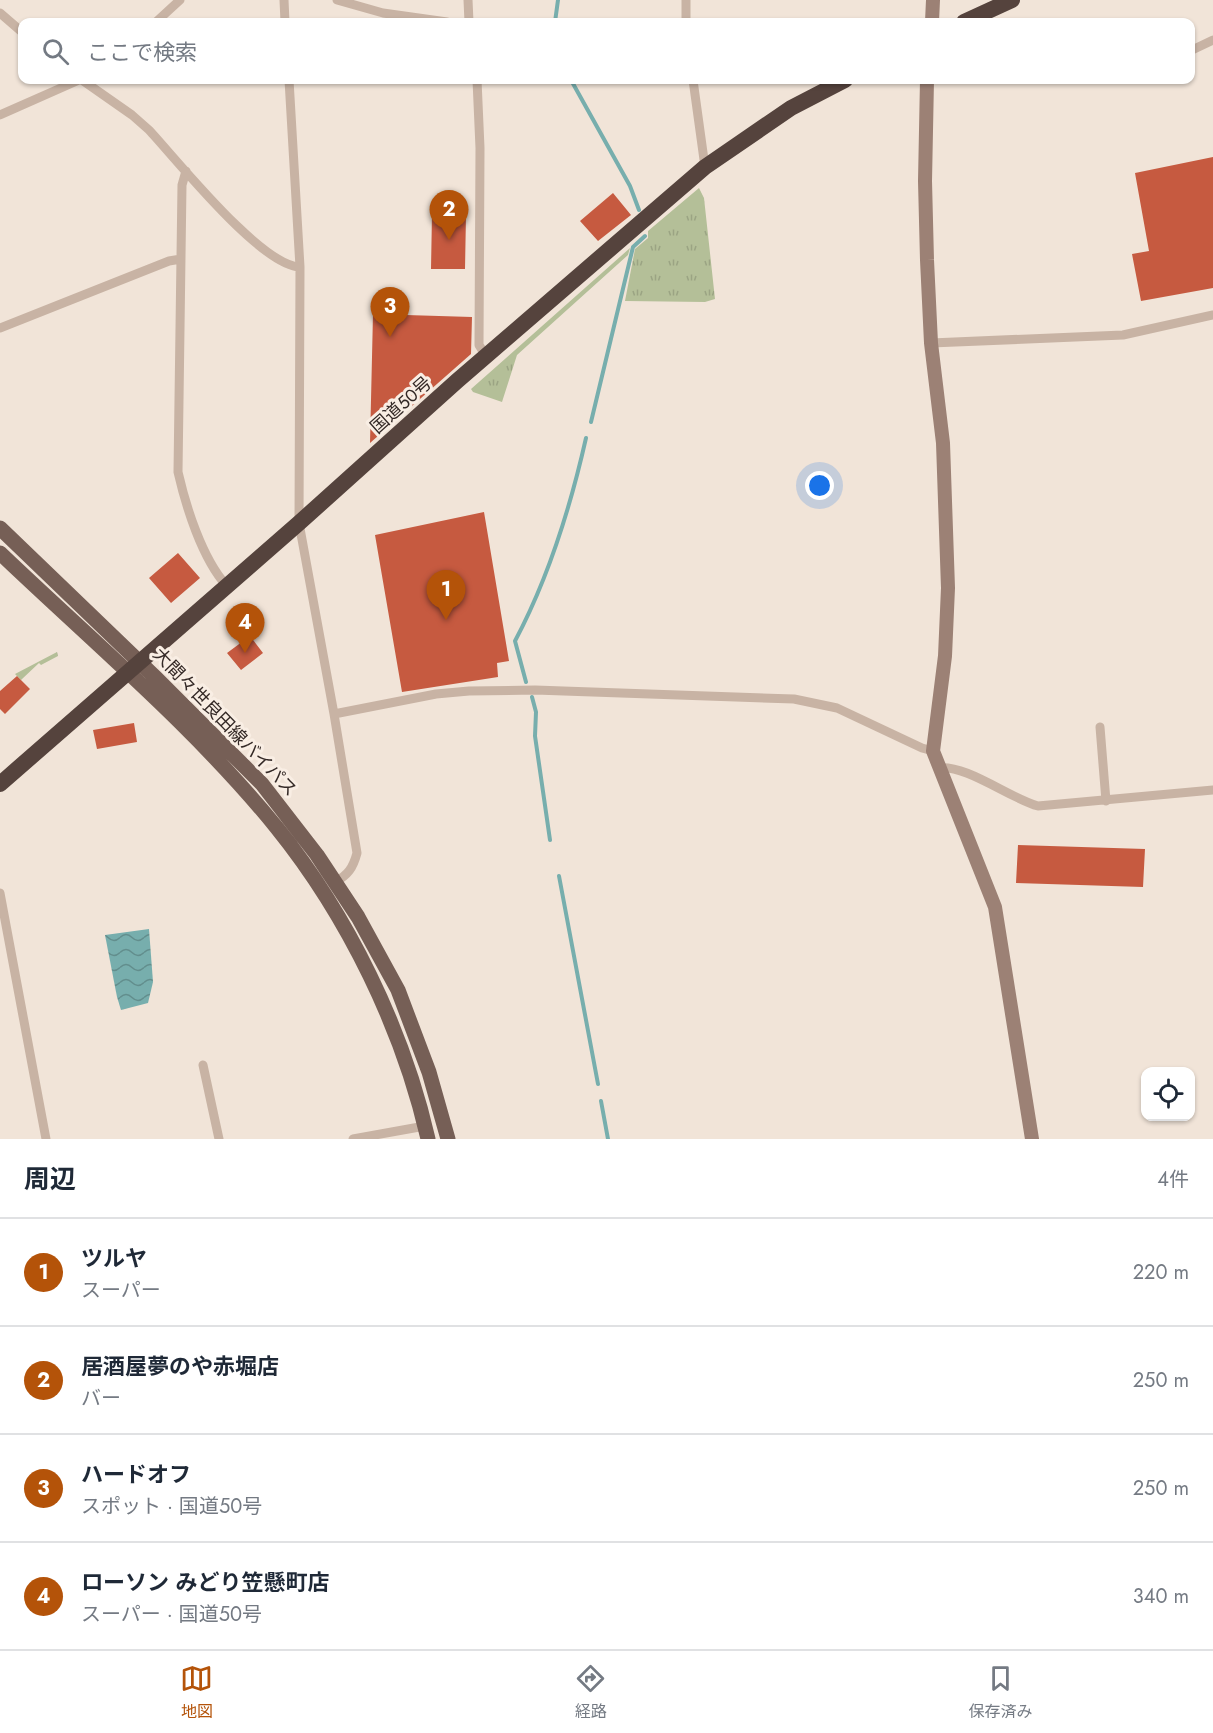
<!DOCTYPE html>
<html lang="ja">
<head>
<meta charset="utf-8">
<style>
	body { margin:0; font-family:Jost,"Noto Sans JP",sans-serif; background:#f2f2f3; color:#1f2937 }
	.controls { position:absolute; right:18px; bottom:18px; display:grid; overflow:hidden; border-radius:12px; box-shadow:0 2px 4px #0004 }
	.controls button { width:54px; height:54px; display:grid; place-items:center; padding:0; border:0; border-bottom:2px solid #e0e1e3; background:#fff; color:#1f2937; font:30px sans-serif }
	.you { position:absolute; left:820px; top:486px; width:21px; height:21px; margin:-15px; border:4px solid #fff; border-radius:50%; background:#1a73e8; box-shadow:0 0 0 9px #1a73e833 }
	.badge { display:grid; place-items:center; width:39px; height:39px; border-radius:50%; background:#b45309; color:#fff; font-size:20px; font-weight:700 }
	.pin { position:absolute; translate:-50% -50px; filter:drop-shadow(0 2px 3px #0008) }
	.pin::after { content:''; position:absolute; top:32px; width:21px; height:18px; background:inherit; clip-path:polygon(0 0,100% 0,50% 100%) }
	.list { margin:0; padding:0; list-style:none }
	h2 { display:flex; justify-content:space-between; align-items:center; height:78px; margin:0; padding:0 24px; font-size:26px }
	h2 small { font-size:20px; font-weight:400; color:#747a83 }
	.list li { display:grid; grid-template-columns:39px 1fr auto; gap:18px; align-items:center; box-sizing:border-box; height:108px; padding:0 24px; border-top:2px solid #e0e1e3 }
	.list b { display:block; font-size:22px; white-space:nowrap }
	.list p { margin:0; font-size:20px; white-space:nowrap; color:#747a83 }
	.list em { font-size:20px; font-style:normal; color:#747a83 }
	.icon { flex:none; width:33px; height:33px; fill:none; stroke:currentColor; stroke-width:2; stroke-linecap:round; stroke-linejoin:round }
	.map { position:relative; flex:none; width:1213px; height:1139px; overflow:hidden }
	.search { position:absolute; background:#fff; box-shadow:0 2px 4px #0004; left:18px; right:18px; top:18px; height:66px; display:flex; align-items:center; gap:15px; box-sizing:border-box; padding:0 21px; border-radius:12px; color:#747a83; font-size:22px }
	.sheet { height:510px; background:#fff }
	nav { display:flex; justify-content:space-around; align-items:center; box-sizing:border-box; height:84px; border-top:2px solid #e0e1e3; background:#fff; font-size:16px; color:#747a83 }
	nav a { display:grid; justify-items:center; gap:3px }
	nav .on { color:#b45309 }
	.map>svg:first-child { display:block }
	.grass { fill:url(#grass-tufts) }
	.water { fill:url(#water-waves) }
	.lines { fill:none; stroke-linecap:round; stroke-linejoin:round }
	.stream { stroke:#77aead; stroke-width:4 }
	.building { fill:#c65a40 }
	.street { stroke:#c8b3a4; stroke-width:9 }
	.secondary { stroke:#9c8175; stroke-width:14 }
	.primary { stroke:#765f56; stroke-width:15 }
	.highway { stroke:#55433d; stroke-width:16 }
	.labels { text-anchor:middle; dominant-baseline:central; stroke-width:6; stroke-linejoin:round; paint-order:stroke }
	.street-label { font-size:18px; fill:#342926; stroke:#f9eee4 }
</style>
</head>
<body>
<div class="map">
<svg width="1213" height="1139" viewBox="0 0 1213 1139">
	<defs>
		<pattern id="grass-tufts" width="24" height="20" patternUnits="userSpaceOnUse" patternTransform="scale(1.5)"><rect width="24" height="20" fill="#b4bf98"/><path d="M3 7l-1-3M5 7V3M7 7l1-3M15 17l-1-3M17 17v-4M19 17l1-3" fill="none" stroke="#9ba483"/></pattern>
		<pattern id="water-waves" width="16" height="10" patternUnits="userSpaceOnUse" patternTransform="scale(1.5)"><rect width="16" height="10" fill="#77aead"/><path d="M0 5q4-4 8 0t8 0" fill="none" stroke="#628e8d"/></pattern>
	</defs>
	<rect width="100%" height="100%" fill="#f1e4d8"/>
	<!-- grass -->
	<path class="grass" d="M699,188L704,198L715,299L705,302L625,301L635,249L648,238V231Z
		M630,248L628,255L517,355L502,402L473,392L471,389Z
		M57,652L58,656L41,665L39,663L21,680L15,674Z"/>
	<!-- water -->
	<path class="water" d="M149,929L153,982L148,1003L121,1010L117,997L105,935Z"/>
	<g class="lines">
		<!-- stream -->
		<path class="stream" d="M555,22L558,0
			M571,80L630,186L639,210
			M591,422L633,247L645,236
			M526,682L515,641C549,577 570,509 586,438
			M532,697L536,712L535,736L550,840
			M559,876L598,1084
			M601,1101L608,1139"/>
	</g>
	<!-- building -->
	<path class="building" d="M1213,157V288L1141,301L1132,254L1149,251L1135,173Z
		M613,193L631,215L598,241L580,221Z
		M432,214L466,215L465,269H431Z
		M373,314L472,317L471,354L370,443Z
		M484,512L509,661L497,663L498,677L402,692L375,535Z
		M178,553L200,578L171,603L149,578Z
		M250,636L263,653L241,670L227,653Z
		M17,676L30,689L5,714L0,709V691Z
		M134,723L137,742L97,749L93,730Z
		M1018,845L1145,849L1143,887L1016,883Z"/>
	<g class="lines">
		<!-- street -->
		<path class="street" d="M284,0L285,22
			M337,0L383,13L447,22
			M468,0L469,22
			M0,13L22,32
			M156,22L180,0
			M686,22V0
			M1190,51L1213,40
			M82,80L132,115L149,130C177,160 261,266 300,267
			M289,80L300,267L299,523L334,714L357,853C353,868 348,875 335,882
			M477,80L480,148L479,345L486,356
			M693,80L705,167
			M0,115L79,80
			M186,171L182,185L178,472C186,507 202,558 226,585
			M0,328L169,261L181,259
			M931,343L1123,335L1213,315
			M334,714L436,694L469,691L535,690L794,699L837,708L922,748L933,751
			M1100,727L1106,801
			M938,768C966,764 1009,798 1038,806L1213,790
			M0,893L46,1139
			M203,1065L219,1139
			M353,1139L425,1126"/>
		<!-- secondary -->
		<path class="secondary" d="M932,22L933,0
			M927,80L925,181L927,260L931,343L943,443L948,588L945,656L933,751L995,907L1032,1139"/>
		<!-- primary -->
		<path class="primary" d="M0,528L156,678L262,784L317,855L358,917L398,990L429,1072L448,1139
			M0,553C93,642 196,728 277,828C348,916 403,1029 428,1139"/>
		<!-- highway -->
		<path class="highway" d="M964,22L1012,0
			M0,784L299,523L457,381L705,167L791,108L845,80"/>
	</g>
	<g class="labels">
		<!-- street labels -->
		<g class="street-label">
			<text transform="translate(401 405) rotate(-42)">国道50号</text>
			<text transform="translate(225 722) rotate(46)">大間々世良田線バイパス</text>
		</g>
	</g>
</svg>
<div class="controls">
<button><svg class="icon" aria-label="locate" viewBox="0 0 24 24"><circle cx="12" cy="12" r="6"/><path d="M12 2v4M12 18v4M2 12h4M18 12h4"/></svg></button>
</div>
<div class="you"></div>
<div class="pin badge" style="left:446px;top:620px">1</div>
<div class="pin badge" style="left:449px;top:240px">2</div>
<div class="pin badge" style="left:390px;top:337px">3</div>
<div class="pin badge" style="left:245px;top:653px">4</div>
<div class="search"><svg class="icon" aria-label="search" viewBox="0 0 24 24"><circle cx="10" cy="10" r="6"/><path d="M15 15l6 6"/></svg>ここで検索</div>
</div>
<section class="sheet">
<h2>周辺<small>4件</small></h2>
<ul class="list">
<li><span class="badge">1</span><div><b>ツルヤ</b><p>スーパー</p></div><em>220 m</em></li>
<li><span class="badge">2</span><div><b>居酒屋夢のや赤堀店</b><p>バー</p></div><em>250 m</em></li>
<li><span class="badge">3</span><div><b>ハードオフ</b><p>スポット · 国道50号</p></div><em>250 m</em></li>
<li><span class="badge">4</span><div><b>ローソン みどり笠懸町店</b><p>スーパー · 国道50号</p></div><em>340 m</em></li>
</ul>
</section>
<nav>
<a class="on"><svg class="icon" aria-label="map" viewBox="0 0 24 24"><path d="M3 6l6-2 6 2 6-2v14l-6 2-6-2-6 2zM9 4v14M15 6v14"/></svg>地図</a>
<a><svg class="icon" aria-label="directions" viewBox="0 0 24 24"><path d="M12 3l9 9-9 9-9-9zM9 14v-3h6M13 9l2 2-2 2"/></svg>経路</a>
<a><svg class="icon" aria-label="saved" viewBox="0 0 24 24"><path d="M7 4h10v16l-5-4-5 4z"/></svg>保存済み</a>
</nav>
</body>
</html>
